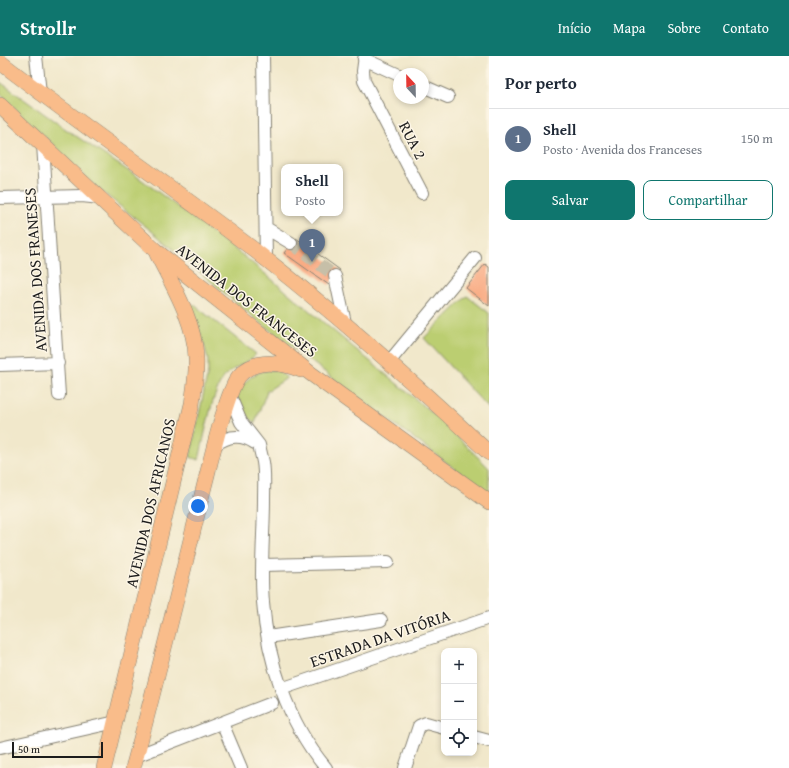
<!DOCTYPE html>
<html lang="pt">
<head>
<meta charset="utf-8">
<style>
	body { margin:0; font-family:"Gentium Book Plus",serif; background:#f2f2f3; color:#1f2937 }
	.controls { position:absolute; right:12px; bottom:12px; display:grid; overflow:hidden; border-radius:8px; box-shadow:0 2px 6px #0003 }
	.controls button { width:36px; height:36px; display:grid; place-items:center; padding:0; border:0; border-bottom:1px solid #e0e1e3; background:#fff; color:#1f2937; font:20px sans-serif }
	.compass { position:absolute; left:393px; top:12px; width:36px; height:36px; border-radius:50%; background:#fff; box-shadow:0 2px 6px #0003; rotate:338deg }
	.scale { position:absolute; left:12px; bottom:10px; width:91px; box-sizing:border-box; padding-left:4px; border:2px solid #1c1c1c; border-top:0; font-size:11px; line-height:14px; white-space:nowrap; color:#1c1c1c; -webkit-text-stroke:3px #fcf5e5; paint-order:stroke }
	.you { position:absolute; left:198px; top:450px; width:14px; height:14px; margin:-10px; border:3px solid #fff; border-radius:50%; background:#1a73e8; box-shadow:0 0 0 6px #1a73e833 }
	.badge { display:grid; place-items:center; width:26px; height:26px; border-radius:50%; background:#0f766e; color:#fff; font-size:13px; font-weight:700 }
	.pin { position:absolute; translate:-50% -33px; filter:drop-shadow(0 1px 2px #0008) }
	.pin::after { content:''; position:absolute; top:21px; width:14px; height:12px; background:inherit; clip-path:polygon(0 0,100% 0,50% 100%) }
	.popup { position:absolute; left:281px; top:108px; width:62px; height:52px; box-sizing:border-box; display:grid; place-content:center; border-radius:8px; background:#fff; filter:drop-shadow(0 1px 3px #0005); font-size:13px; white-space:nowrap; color:#747a83 }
	.popup b { font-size:15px; color:#1f2937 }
	.popup::after { content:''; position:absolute; left:50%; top:100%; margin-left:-8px; border:8px solid transparent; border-top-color:#fff }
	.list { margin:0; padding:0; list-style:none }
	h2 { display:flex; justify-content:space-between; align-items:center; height:52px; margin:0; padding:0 16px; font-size:17px }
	h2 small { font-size:13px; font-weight:400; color:#747a83 }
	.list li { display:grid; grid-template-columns:26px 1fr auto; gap:12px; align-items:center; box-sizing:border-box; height:60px; padding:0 16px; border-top:1px solid #e0e1e3 }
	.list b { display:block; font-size:15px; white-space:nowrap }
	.list p { margin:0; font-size:13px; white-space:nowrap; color:#747a83 }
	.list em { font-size:13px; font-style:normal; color:#747a83 }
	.actions { display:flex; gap:8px; padding:12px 16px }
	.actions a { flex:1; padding:9px 0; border:1px solid #0f766e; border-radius:8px; text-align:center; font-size:14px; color:#0f766e }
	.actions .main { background:#0f766e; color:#fff }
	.icon { flex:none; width:22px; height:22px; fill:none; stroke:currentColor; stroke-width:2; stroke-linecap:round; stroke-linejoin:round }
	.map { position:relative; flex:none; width:489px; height:712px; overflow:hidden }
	header { display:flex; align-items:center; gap:24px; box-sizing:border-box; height:56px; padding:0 20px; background:#0f766e; color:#fff }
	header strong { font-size:19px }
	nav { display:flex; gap:22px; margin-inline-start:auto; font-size:14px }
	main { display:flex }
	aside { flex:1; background:#fff }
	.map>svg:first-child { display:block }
	.green { fill:#bbce71; stroke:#6c7546 }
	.building { fill:#f9ac84 }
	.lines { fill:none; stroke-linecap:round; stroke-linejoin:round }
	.minor-tunnel { stroke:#c6bfa8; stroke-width:12; stroke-dasharray:12 6; stroke-linecap:butt }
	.minor-casing { stroke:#868274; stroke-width:14 }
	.major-casing { stroke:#868274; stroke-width:16 }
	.minor { stroke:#fff; stroke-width:12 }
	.major { stroke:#f9bc8a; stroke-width:15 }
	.labels { text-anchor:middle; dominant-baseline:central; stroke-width:3; stroke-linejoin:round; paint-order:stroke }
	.street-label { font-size:16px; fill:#1c1c1c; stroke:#fcf5e5 }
</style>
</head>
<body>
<header>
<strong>Strollr</strong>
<nav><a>Início</a><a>Mapa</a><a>Sobre</a><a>Contato</a></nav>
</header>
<main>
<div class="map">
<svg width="489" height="712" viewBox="0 0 489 712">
	<rect width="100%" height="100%" fill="#fcf5e5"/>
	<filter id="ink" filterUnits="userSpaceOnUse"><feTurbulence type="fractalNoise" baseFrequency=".025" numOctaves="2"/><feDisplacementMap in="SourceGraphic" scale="8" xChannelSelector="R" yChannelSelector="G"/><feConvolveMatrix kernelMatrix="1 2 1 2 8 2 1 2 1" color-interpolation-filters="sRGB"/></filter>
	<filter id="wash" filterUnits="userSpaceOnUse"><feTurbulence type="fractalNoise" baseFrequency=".012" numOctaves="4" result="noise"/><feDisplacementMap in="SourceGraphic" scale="16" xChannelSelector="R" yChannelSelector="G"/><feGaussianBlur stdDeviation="0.9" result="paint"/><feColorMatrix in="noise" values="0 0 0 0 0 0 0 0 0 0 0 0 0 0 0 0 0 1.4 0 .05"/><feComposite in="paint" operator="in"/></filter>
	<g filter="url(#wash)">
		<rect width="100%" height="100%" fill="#f1e8cb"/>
		<!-- green -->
		<path class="green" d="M0,26L64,72L142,124L245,201L437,361L489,412V438L355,339L258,265L149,173L91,127L62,97L0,38Z
			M467,240L489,257V353L424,282Z
			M193,248L256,298C249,307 235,310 226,319C212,333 204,383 199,404L190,401L208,316V304L204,288L190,251Z
			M277,314L287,322L267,335L255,367C248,361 241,355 238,345C234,332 253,317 264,315C268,314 273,314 277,314Z"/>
		<g id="blocks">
			<!-- building -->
			<path class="building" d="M296,182L340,214L329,229L284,197Z
				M485,208L489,211V250L466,232Z"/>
		</g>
	</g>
	<g filter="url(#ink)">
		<use href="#blocks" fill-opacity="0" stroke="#868274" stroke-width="1"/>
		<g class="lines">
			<!-- minor-tunnel -->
			<path class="minor-tunnel" d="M291,187L335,220"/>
			<defs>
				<path id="minor" d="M36,0L40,37
					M263,0L266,204
					M365,0L363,15L364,25L422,137
					M364,3L399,19
					M423,30L448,41
					M43,88L59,339
					M0,142L82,140L100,142
					M266,172L291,187
					M335,220L345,267
					M389,306L475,202
					M0,309L58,307
					M230,340L241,366L259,389L263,406C265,418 264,431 264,443C264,477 260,513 263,546C267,604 288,667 326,712
					M215,389C229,379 241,378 255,387
					M263,509L388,506
					M268,581L381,564
					M281,633L489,562
					M222,667L241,712
					M474,681L489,685
					M0,692L116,666
					M136,700L272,647
					M405,712L419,670L426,667L444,672"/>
				<path id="major" d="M0,6C83,70 170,130 253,193C336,257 413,326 489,397
					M0,49L155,194L310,317L489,446
					M104,712L192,348C194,333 197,318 196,302C195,266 173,230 157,198
					M133,712C159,618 181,522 205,427C211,404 226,337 239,320C255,302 281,306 301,314"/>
			</defs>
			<!-- minor casing -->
			<use href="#minor" class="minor-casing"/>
			<!-- major casing -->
			<use href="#major" class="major-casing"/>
			<!-- minor -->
			<use href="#minor" class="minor"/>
			<!-- major -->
			<use href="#major" class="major"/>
		</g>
	</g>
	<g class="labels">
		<!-- street labels -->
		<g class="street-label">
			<text transform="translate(413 84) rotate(63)">RUA 2</text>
			<text transform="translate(35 214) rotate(-94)">AVENIDA DOS FRANESES</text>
			<text transform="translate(247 244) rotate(38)">AVENIDA DOS FRANCESES</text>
			<text transform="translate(150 447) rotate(-77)">AVENIDA DOS AFRICANOS</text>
			<text transform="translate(380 582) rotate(-19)">ESTRADA DA VITÓRIA</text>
		</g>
	</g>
</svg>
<div class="controls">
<button>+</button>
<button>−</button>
<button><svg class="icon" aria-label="locate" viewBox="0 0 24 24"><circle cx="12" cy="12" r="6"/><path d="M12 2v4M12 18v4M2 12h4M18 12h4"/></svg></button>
</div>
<svg class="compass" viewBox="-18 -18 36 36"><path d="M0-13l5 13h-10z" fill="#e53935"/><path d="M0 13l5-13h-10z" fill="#747a83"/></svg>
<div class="scale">50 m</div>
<div class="you"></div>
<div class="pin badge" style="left:312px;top:206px;background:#5c6f8a">1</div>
<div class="popup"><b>Shell</b>Posto</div>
</div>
<aside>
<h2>Por perto<small></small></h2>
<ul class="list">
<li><span class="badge" style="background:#5c6f8a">1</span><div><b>Shell</b><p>Posto · Avenida dos Franceses</p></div><em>150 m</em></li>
</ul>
<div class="actions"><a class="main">Salvar</a><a>Compartilhar</a></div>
</aside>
</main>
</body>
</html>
